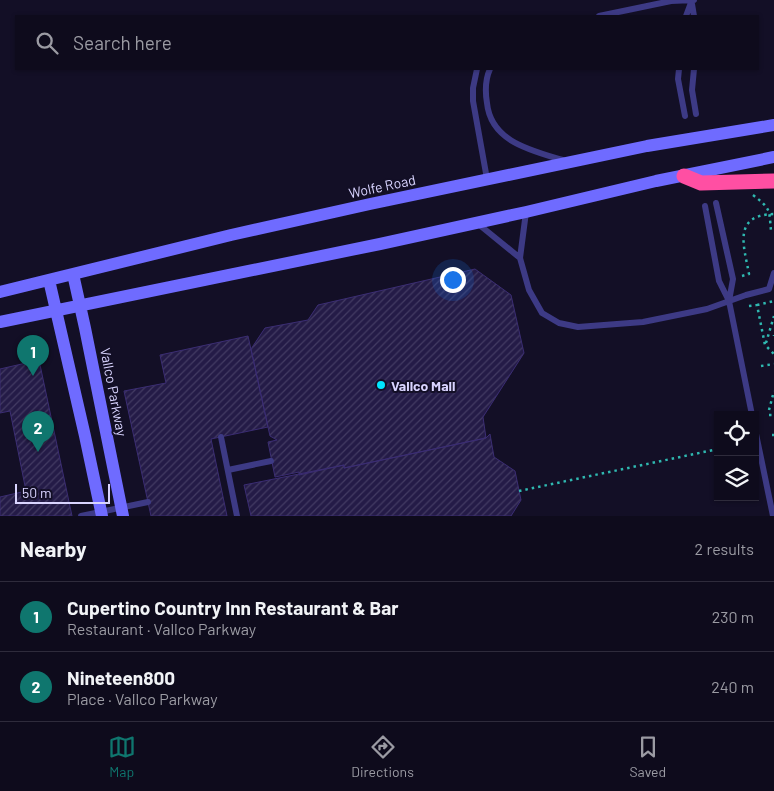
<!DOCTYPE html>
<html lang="en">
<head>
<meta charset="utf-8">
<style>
	body { margin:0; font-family:Barlow,sans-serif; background:#1c1929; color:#f1f3f6 }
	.controls { position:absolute; right:15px; bottom:15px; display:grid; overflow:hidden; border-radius:0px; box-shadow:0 1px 4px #0004 }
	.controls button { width:45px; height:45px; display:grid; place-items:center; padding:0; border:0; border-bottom:1px solid #2e2b3b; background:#0e0b1c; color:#f1f3f6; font:25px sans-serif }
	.scale { position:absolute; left:15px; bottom:12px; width:95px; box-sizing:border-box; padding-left:5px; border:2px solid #d9d4ff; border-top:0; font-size:14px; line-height:18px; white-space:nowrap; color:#d9d4ff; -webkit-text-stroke:4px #130f26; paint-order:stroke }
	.you { position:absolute; left:452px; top:279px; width:18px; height:18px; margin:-12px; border:4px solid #fff; border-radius:50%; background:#1a73e8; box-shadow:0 0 0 8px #1a73e833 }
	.badge { display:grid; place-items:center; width:32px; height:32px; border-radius:50%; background:#0f766e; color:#fff; font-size:16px; font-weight:700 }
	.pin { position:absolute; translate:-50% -41px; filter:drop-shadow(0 1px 2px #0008) }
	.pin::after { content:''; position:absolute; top:26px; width:18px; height:15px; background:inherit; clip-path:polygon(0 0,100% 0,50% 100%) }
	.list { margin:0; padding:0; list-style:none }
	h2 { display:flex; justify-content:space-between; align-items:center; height:65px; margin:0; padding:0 20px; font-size:21px }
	h2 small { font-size:16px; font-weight:400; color:#9b9ba3 }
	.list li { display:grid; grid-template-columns:32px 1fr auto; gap:15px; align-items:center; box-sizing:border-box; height:70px; padding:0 20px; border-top:1px solid #2e2b3b }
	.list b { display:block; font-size:19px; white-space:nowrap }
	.list p { margin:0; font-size:16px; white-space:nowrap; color:#9b9ba3 }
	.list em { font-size:16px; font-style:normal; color:#9b9ba3 }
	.icon { flex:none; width:28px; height:28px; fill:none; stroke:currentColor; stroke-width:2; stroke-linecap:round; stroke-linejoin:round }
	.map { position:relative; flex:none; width:774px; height:516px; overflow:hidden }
	.search { position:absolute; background:#0e0b1c; box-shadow:0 1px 4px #0004; left:15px; right:15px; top:15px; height:55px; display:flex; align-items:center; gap:12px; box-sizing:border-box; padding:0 18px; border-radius:0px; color:#9b9ba3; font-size:19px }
	.sheet { height:205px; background:#0e0b1c }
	nav { display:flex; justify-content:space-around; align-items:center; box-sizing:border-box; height:70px; border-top:1px solid #2e2b3b; background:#0e0b1c; font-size:14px; color:#9b9ba3 }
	nav a { display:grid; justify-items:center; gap:2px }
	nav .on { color:#0f766e }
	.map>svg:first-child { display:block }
	.building { fill:url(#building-hatch); stroke:#3b2d73 }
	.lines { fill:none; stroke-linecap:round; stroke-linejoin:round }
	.path { stroke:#2fb8b0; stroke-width:2.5; stroke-dasharray:2.5 4; stroke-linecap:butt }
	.service { stroke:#3d3a85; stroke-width:6 }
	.secondary { stroke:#6f6bff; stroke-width:12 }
	.motorway { stroke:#ff4fa3; stroke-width:15 }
	.poi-dot { fill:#00e5ff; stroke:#130f26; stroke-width:2 }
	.labels { text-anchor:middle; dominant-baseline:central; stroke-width:4; stroke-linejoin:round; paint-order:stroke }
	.street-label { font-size:14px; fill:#d9d4ff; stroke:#130f26 }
	.poi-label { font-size:14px; font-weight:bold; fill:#d9d4ff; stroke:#130f26; text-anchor:start }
</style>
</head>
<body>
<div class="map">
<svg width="774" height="516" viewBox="0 0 774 516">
	<defs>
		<pattern id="building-hatch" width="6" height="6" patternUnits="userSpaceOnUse" patternTransform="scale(1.25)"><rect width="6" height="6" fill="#241b47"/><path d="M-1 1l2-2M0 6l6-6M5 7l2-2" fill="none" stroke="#433b63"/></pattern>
	</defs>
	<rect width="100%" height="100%" fill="#130f26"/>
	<!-- building -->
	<path class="building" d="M475,269L511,295L524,353L483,417L486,438L344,468V465L299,475V472L275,477L268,442L277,440L270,436L268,427L251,349L265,328L308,320L318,305Z
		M248,336L268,427L211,439L227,516H151L124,391L166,383L160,355Z
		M39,360L72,516H0V497L26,491L10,411L0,413V369Z
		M490,434L494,457L515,471L521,500L511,516H251L244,485L344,465V468L486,438Z"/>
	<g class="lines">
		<!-- path -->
		<path class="path" d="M753,195C771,209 769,209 771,231
			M742,276L749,274C744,246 732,215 774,214
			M757,305L774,301
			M749,306L757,305L765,345L774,354
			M774,335V336
			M766,343L774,316
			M761,366L774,364
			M769,410L774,391
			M769,415H774
			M772,435H774
			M519,491L718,449"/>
		<!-- service -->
		<path class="service" d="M692,4L694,16
			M599,16L671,1L694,0
			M686,16L692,0
			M477,69L473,88V101L487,179
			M490,69C485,80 485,91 487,103C491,143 534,151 566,161
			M679,69L678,79L685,116
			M694,69L692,90L696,114
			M716,203L733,279L729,301
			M705,206L719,281L729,301L752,415
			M526,212L520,258L529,290L542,313L559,323L578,327L643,322L707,309L746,295L769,289L774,273
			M477,223L520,258
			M755,429L773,516
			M221,437L237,516
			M228,470L271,461
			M81,516L148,502"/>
		<!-- secondary -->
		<path class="secondary" d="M73,274L85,328L123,516
			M49,280L85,436L102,516
			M0,292L231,235L370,204L647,146L774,125
			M0,322L380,244L526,212L656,181L774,157"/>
		<!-- motorway -->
		<path class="motorway" d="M684,176L701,183L774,181"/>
	</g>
	<!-- markers -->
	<circle class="poi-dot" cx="381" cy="385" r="5"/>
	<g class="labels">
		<!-- street labels -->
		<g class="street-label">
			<text transform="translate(382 186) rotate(-12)">Wolfe Road</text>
			<text transform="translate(114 392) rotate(79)">Vallco Parkway</text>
		</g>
		<!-- poi labels -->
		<g class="poi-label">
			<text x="391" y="385">Vallco Mall</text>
		</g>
	</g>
</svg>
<div class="controls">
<button><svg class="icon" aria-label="locate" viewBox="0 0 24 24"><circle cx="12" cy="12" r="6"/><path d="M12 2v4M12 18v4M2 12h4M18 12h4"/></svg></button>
<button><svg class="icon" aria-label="layers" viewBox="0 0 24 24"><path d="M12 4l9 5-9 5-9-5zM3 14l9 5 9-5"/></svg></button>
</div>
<div class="scale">50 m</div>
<div class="you"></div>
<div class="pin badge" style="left:33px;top:376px">1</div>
<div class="pin badge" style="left:38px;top:452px">2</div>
<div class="search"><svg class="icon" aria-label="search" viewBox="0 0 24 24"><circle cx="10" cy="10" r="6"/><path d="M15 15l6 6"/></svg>Search here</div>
</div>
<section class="sheet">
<h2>Nearby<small>2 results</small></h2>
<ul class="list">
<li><span class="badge">1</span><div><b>Cupertino Country Inn Restaurant &amp; Bar</b><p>Restaurant · Vallco Parkway</p></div><em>230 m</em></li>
<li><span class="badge">2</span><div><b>Nineteen800</b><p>Place · Vallco Parkway</p></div><em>240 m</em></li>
</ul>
</section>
<nav>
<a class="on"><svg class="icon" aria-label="map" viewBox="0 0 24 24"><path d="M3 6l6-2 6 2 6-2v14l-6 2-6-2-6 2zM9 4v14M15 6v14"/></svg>Map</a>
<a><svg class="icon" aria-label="directions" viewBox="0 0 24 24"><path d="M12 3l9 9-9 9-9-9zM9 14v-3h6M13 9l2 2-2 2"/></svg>Directions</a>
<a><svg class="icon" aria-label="saved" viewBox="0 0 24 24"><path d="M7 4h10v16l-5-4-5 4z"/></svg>Saved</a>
</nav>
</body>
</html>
